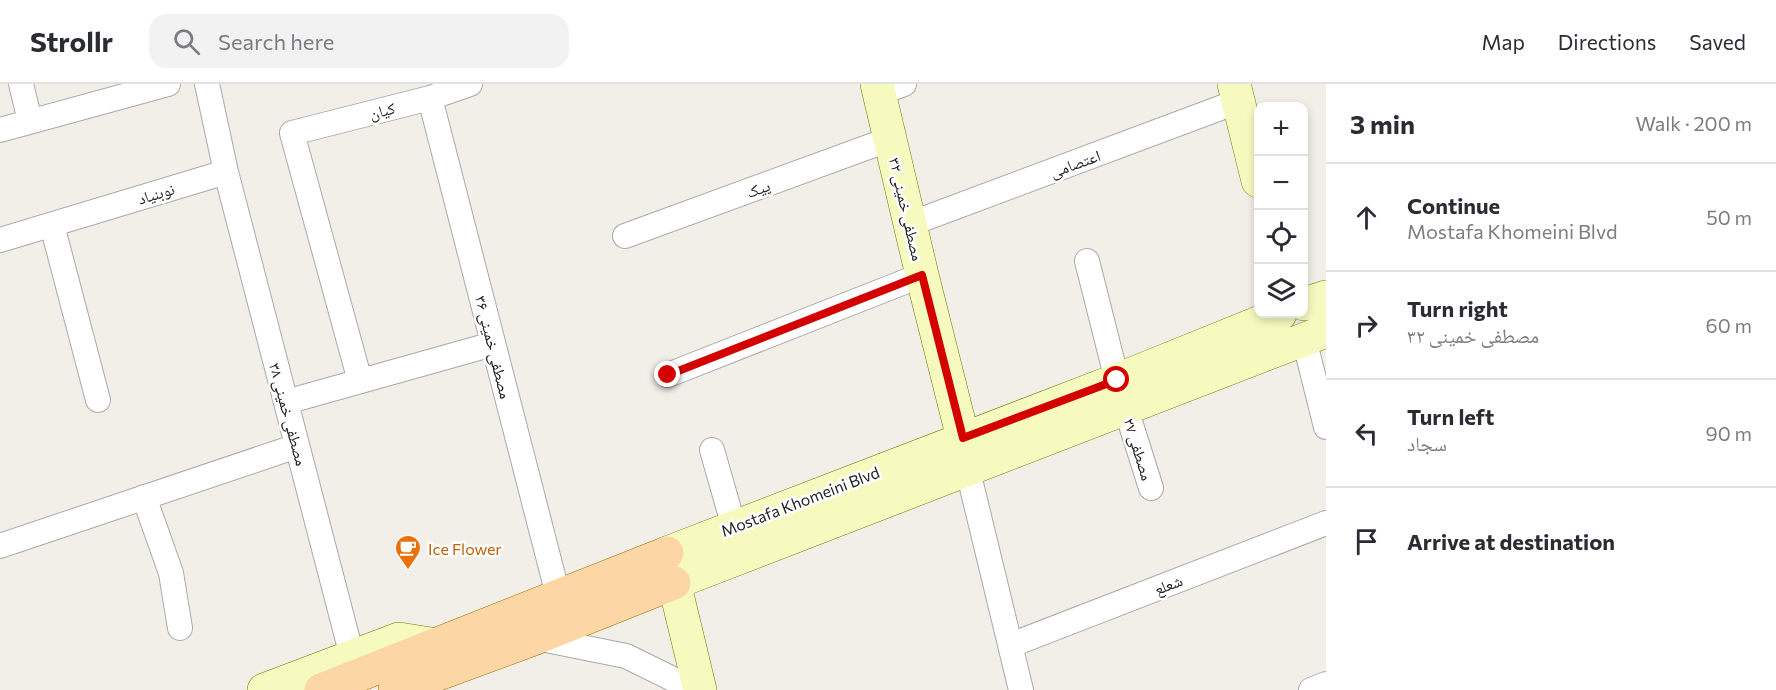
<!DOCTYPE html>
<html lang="en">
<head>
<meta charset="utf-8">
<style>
	body { margin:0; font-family:Commissioner,"Noto Naskh Arabic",sans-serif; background:#f2f2f3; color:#2b2b33 }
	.controls { position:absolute; right:18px; top:18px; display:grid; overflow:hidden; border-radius:12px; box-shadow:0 3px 9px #0003 }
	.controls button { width:54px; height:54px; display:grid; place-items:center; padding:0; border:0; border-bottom:2px solid #e1e1e2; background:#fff; color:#2b2b33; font:30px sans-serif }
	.stop { position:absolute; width:18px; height:18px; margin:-14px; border:4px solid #d40000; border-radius:50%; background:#fff }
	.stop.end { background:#d40000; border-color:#fff; box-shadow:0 2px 6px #0008 }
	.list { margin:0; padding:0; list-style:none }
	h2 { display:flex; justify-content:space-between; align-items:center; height:78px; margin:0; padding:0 24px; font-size:26px }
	h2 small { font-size:20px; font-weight:400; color:#7c7c81 }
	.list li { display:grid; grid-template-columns:39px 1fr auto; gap:18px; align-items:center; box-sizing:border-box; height:108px; padding:0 24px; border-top:2px solid #e1e1e2 }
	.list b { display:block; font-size:22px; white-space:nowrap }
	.list p { margin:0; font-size:20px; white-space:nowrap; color:#7c7c81 }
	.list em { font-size:20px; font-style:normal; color:#7c7c81 }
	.icon { flex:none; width:33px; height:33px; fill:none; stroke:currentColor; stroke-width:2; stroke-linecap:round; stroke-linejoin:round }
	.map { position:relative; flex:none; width:1326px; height:606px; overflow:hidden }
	header { display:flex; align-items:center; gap:36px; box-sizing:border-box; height:84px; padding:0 30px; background:#fff; border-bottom:2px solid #e1e1e2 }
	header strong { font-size:28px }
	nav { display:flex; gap:33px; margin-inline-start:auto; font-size:21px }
	.search { width:420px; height:54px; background:#f2f2f3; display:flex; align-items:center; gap:15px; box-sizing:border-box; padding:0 21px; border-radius:18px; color:#7c7c81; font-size:22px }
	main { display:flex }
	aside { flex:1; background:#fff }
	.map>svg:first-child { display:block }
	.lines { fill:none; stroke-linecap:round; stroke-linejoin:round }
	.street-casing { stroke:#a9a9a9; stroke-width:26 }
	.secondary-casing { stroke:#707d05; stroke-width:34 }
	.primary-casing { stroke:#a06b00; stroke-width:34 }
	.street { stroke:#fff; stroke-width:24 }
	.secondary { stroke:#f7fabf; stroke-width:33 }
	.primary { stroke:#fcd6a4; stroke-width:33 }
	.route { stroke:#d40000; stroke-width:8 }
	.labels { text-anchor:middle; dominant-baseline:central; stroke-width:5; stroke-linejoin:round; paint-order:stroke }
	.street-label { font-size:16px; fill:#222; stroke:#fff }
	.food-label { font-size:16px; fill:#c56008; stroke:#fff; text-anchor:start }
</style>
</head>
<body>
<header>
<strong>Strollr</strong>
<div class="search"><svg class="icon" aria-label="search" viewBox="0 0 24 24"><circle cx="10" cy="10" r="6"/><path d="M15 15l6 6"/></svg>Search here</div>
<nav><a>Map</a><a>Directions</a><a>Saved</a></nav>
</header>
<main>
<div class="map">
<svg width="1326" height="606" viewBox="0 0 1326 606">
	<rect width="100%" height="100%" fill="#f2efe9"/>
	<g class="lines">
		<defs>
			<path id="street" d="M21,0L30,37
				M879,9L904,0
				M430,14L558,511
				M0,46L168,0
				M226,88L352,572
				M910,140L1239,17
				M52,141L98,316
				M625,152L890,55
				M0,156L226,88L207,0
				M1087,177L1117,296
				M1304,255L1326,343
				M668,291L922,191
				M360,297L292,49L430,14L470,0
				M286,318L493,260
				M1126,325L1151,404
				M712,366L734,443
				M968,387L1021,606
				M144,413L171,489L180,544
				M0,462L297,362
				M536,554L626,572L695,606
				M1011,561L1326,439
				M1311,606L1326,600"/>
			<path id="secondary" d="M877,0L922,191L963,354
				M1234,0L1258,97
				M1304,220L1326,213
				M674,499L1326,247
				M264,606L399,555L437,561
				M700,606L667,469L1117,296L1280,230"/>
			<path id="primary" d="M321,606L667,469
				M395,606L536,554L674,499"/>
		</defs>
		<!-- street casing -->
		<use href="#street" class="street-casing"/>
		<!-- secondary casing -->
		<use href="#secondary" class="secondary-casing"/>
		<!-- primary casing -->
		<use href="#primary" class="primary-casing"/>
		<!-- street -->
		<use href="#street" class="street"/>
		<!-- secondary -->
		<use href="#secondary" class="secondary"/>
		<!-- primary -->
		<use href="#primary" class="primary"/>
	</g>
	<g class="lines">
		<!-- route -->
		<path class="route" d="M668,291L922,191L963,354L1117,296"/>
	</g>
	<!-- icons -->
	<defs>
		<symbol id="cafe-pin" viewBox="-11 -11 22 30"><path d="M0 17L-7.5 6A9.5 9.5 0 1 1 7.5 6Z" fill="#e8710a" stroke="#fff"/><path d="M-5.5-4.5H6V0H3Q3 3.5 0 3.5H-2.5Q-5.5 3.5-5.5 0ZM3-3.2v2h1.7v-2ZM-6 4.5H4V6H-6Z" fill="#fff"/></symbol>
	</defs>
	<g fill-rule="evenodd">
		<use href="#cafe-pin" x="393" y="449" width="30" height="40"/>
	</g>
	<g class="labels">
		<!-- street labels -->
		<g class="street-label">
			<text transform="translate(382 26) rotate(-14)">کیان</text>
			<text transform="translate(1075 79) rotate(-20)">اعتصامی</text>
			<text transform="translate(758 104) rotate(-20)">پیک</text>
			<text transform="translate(156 109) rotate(-17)">نوبنیاد</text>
			<text transform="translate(907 125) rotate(77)">مصطفی خمینی ۳۲</text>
			<text transform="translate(494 263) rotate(76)">مصطفی خمینی ۳۶</text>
			<text transform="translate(289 330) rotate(75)">مصطفی خمینی ۳۸</text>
			<text transform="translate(1139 365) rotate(73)">مصطفی ۲۷</text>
			<text transform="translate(800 417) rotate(-21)">Mostafa Khomeini Blvd</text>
			<text transform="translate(1168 500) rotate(-21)">شعلع</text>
		</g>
		<!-- food labels -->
		<g class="food-label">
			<text x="428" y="464">Ice Flower</text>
		</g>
	</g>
</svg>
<div class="controls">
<button>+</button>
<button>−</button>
<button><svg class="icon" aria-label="locate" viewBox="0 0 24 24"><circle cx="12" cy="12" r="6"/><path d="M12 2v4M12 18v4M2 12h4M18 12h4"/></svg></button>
<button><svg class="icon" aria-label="layers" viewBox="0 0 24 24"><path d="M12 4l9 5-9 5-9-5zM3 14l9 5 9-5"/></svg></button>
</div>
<div class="stop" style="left:1117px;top:296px"></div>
<div class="stop end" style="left:668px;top:291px"></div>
</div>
<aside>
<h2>3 min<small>Walk · 200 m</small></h2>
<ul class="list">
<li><svg class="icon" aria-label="ahead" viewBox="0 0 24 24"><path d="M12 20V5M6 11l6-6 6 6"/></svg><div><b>Continue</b><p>Mostafa Khomeini Blvd</p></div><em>50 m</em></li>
<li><svg class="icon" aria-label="right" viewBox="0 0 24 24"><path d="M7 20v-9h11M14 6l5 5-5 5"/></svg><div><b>Turn right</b><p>مصطفی خمینی ۳۲</p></div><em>60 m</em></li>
<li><svg class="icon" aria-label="left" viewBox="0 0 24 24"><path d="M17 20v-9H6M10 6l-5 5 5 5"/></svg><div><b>Turn left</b><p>سجاد</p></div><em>90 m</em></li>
<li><svg class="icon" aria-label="arrive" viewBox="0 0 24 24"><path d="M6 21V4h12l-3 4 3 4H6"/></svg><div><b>Arrive at destination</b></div></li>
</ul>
</aside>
</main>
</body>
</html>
